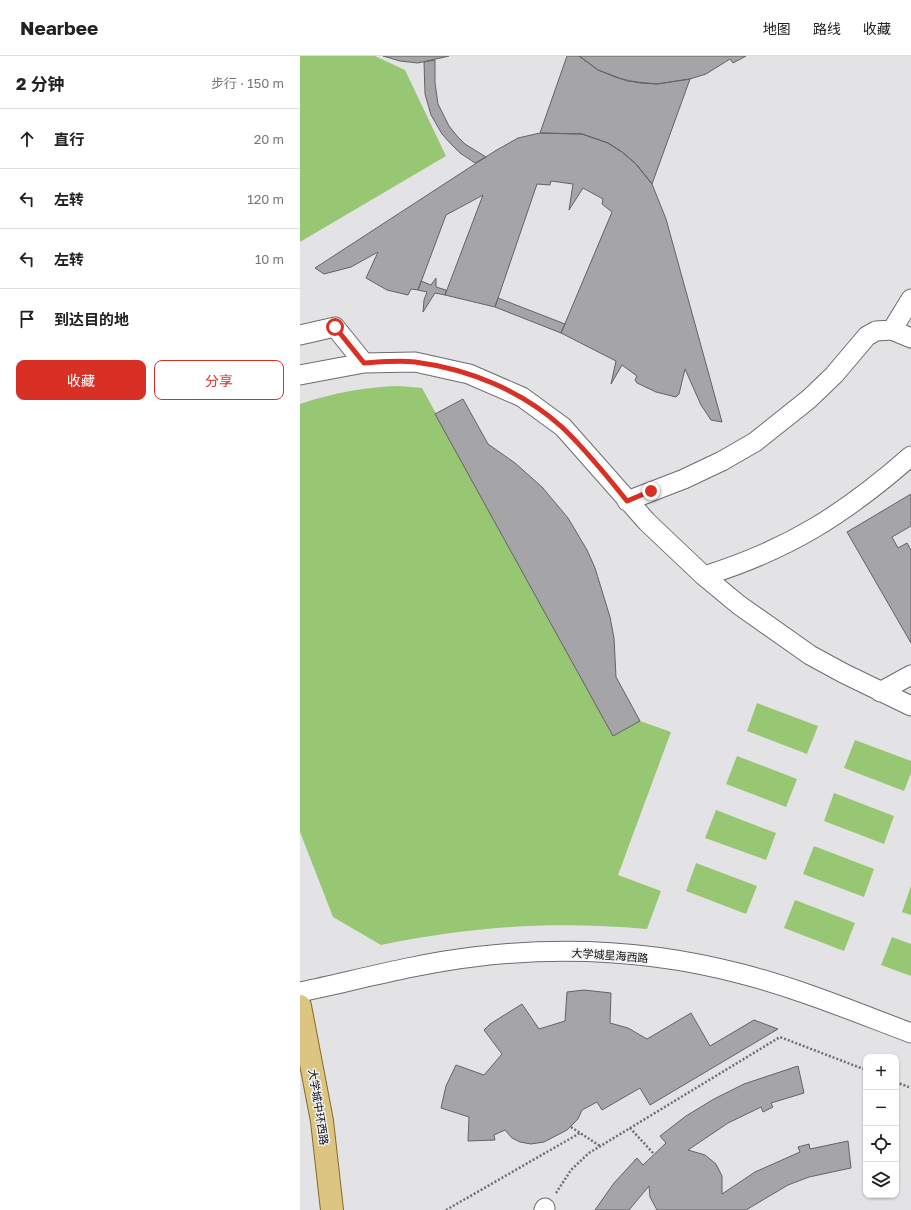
<!DOCTYPE html>
<html lang="zh">
<head>
<meta charset="utf-8">
<style>
	body { margin:0; font-family:"Golos Text","Noto Sans SC",sans-serif; background:#f2f2f2; color:#222 }
	.controls { position:absolute; right:12px; bottom:12px; display:grid; overflow:hidden; border-radius:8px; box-shadow:0 1px 3px #0004 }
	.controls button { width:36px; height:36px; display:grid; place-items:center; padding:0; border:0; border-bottom:1px solid #e0e0e0; background:#fff; color:#222; font:20px sans-serif }
	.stop { position:absolute; width:12px; height:12px; margin:-9px; border:3px solid #d93025; border-radius:50%; background:#fff }
	.stop.end { background:#d93025; border-color:#fff; box-shadow:0 1px 4px #0008 }
	.list { margin:0; padding:0; list-style:none }
	h2 { display:flex; justify-content:space-between; align-items:center; height:52px; margin:0; padding:0 16px; font-size:17px }
	h2 small { font-size:13px; font-weight:400; color:#767676 }
	.list li { display:grid; grid-template-columns:26px 1fr auto; gap:12px; align-items:center; box-sizing:border-box; height:60px; padding:0 16px; border-top:1px solid #e0e0e0 }
	.list b { display:block; font-size:15px; white-space:nowrap }
	.list em { font-size:13px; font-style:normal; color:#767676 }
	.actions { display:flex; gap:8px; padding:12px 16px }
	.actions a { flex:1; padding:9px 0; border:1px solid #d93025; border-radius:8px; text-align:center; font-size:14px; color:#d93025 }
	.actions .main { background:#d93025; color:#fff }
	.icon { flex:none; width:22px; height:22px; fill:none; stroke:currentColor; stroke-width:2; stroke-linecap:round; stroke-linejoin:round }
	.map { position:relative; flex:none; width:611px; height:1154px; overflow:hidden }
	header { display:flex; align-items:center; gap:24px; box-sizing:border-box; height:56px; padding:0 20px; background:#fff; border-bottom:1px solid #e0e0e0 }
	header strong { font-size:19px }
	nav { display:flex; gap:22px; margin-inline-start:auto; font-size:14px }
	main { display:flex }
	aside { flex:1; background:#fff }
	.map>svg:first-child { display:block }
	.green { fill:#98c774 }
	.building { fill:#a5a4a6; stroke:#646264 }
	.lines { fill:none; stroke-linecap:round; stroke-linejoin:round }
	.minor-casing { stroke:#6c6c6e; stroke-width:21 }
	.major-casing { stroke:#836b22; stroke-width:24 }
	.path { stroke:#6f6f71; stroke-width:2.5; stroke-dasharray:2 2; stroke-linecap:butt }
	.minor { stroke:#fff; stroke-width:19 }
	.major { stroke:#dbc581; stroke-width:22 }
	.route { stroke:#d93025; stroke-width:5 }
	.labels { text-anchor:middle; dominant-baseline:central; stroke-width:3; stroke-linejoin:round; paint-order:stroke }
	.street-label { font-size:11px; fill:#0d0d0e; stroke:#f0f1f3 }
</style>
</head>
<body>
<header>
<strong>Nearbee</strong>
<nav><a>地图</a><a>路线</a><a>收藏</a></nav>
</header>
<main>
<aside>
<h2>2 分钟<small>步行 · 150 m</small></h2>
<ul class="list">
<li><svg class="icon" aria-label="ahead" viewBox="0 0 24 24"><path d="M12 20V5M6 11l6-6 6 6"/></svg><div><b>直行</b></div><em>20 m</em></li>
<li><svg class="icon" aria-label="left" viewBox="0 0 24 24"><path d="M17 20v-9H6M10 6l-5 5 5 5"/></svg><div><b>左转</b></div><em>120 m</em></li>
<li><svg class="icon" aria-label="left" viewBox="0 0 24 24"><path d="M17 20v-9H6M10 6l-5 5 5 5"/></svg><div><b>左转</b></div><em>10 m</em></li>
<li><svg class="icon" aria-label="arrive" viewBox="0 0 24 24"><path d="M6 21V4h12l-3 4 3 4H6"/></svg><div><b>到达目的地</b></div></li>
</ul>
<div class="actions"><a class="main">收藏</a><a>分享</a></div>
</aside>
<div class="map">
<svg width="611" height="1154" viewBox="0 0 611 1154">
	<rect width="100%" height="100%" fill="#e3e3e5"/>
	<!-- green -->
	<path class="green" d="M0,0H75L105,14L146,100L0,186Z
		M99,330L122,332L313,680L340,665L371,676L318,819L361,835L347,873C252,865 175,870 81,889L33,861L0,776V348C33,337 64,331 99,330Z
		M457,647L518,670L507,698L447,675Z
		M555,684L611,705V717L604,735L544,712Z
		M437,700L497,723L486,751L426,728Z
		M534,737L594,760L584,788L524,765Z
		M416,754L476,777L466,804L405,782Z
		M514,790L574,813L564,841L503,818Z
		M396,807L457,830L446,858L386,835Z
		M611,830V859L602,856Z
		M495,844L555,867L544,895L484,872Z
		M592,881L611,888V920L581,909Z"/>
	<!-- building -->
	<path class="building" d="M83,0H149L118,7L100,5Z
		M267,0H279L298,14L327,25L357,28L390,23L352,128L336,108L322,96L308,87L282,78L240,77Z
		M279,0H446L433,7L430,3L406,18L390,23L357,28L340,27L318,22L298,14Z
		M135,4V27L138,48L149,70L157,80L165,88L186,101L175,107L160,97L150,87L142,78L131,59L125,38L124,6Z
		M240,77L282,78L308,87L322,96L336,108L352,128L366,163L422,366L411,364L401,349L385,313L379,338L376,341L356,336L337,327L335,324L337,320L322,309L311,328L316,305L261,277L312,156L302,148L303,143L283,132L269,154L273,128L251,125L250,129L237,128L195,251L145,239L183,139L146,159L118,234L111,233L108,239L87,234L66,222L78,196L51,211L24,218L15,212L195,95L218,82Z
		M136,222V231L146,234L145,239L135,237L123,256L124,244L127,236L118,234L121,225L131,229Z
		M198,242L265,268L261,277L195,251Z
		M163,343L188,388L215,407L242,431L268,462L287,494L295,512L310,561L314,582L316,621L340,665L313,680L135,358Z
		M611,438V470L592,481L598,492L607,487L611,494V587L547,476Z
		M284,934L311,937L310,967L328,972L347,983L391,957L410,990L454,964L478,973L350,1049L340,1032L302,1054L297,1046L282,1054L278,1063L267,1074L244,1086L231,1088L220,1086L212,1082L205,1074L194,1079L195,1084L168,1085L169,1061L141,1052L146,1030L156,1009L184,1019L202,998L184,974L190,968L222,948L239,973L265,965L267,936Z
		M498,1010L504,1037L471,1047L473,1051L463,1056L461,1051L455,1054L428,1067L388,1094L405,1099L416,1108L422,1120V1138L455,1116L500,1096L498,1091L509,1088L510,1093L548,1085L551,1112L509,1121L488,1129L446,1154H357L350,1141L349,1130L329,1154H295L314,1127L337,1102L343,1109L366,1087L360,1080L386,1060L414,1043L444,1028Z"/>
	<g class="lines">
		<defs>
			<path id="minor" d="M611,243L592,274L611,282
				M0,279L35,271L64,307
				M0,319L64,307L115,306L169,318L222,341L263,371L347,466L404,520L439,549L510,599L543,617L611,650
				M327,445L384,423L422,405L455,386L509,343L534,319L567,280L576,275L592,274
				M404,520C488,494 545,458 611,400
				M580,636L611,619
				M0,936C57,924 115,908 173,901C262,890 355,895 442,918C500,933 555,956 611,977
				M244,1154L245,1152"/>
			<path id="major" d="M0,950L22,1065L32,1154"/>
		</defs>
		<!-- minor casing -->
		<use href="#minor" class="minor-casing"/>
		<!-- major casing -->
		<use href="#major" class="major-casing"/>
		<!-- path -->
		<path class="path" d="M596,1026L611,1032
			M271,1071L300,1090
			M330,1072L354,1098
			M256,1137L271,1114L289,1097L480,981L566,1014
			M146,1154L280,1077"/>
		<!-- minor -->
		<use href="#minor" class="minor"/>
		<!-- major -->
		<use href="#major" class="major"/>
	</g>
	<g class="lines">
		<!-- route -->
		<path class="route" d="M35,271L64,307C81,306 98,304 115,306C169,313 223,335 263,372C286,394 307,420 327,445L351,435"/>
	</g>
	<g class="labels">
		<!-- street labels -->
		<g class="street-label">
			<text transform="translate(310 899) rotate(4)">大学城星海西路</text>
			<text transform="translate(19 1051) rotate(81)">大学城中环西路</text>
		</g>
	</g>
</svg>
<div class="controls">
<button>+</button>
<button>−</button>
<button><svg class="icon" aria-label="locate" viewBox="0 0 24 24"><circle cx="12" cy="12" r="6"/><path d="M12 2v4M12 18v4M2 12h4M18 12h4"/></svg></button>
<button><svg class="icon" aria-label="layers" viewBox="0 0 24 24"><path d="M12 4l9 5-9 5-9-5zM3 14l9 5 9-5"/></svg></button>
</div>
<div class="stop" style="left:35px;top:271px"></div>
<div class="stop end" style="left:351px;top:435px"></div>
</div>
</main>
</body>
</html>
